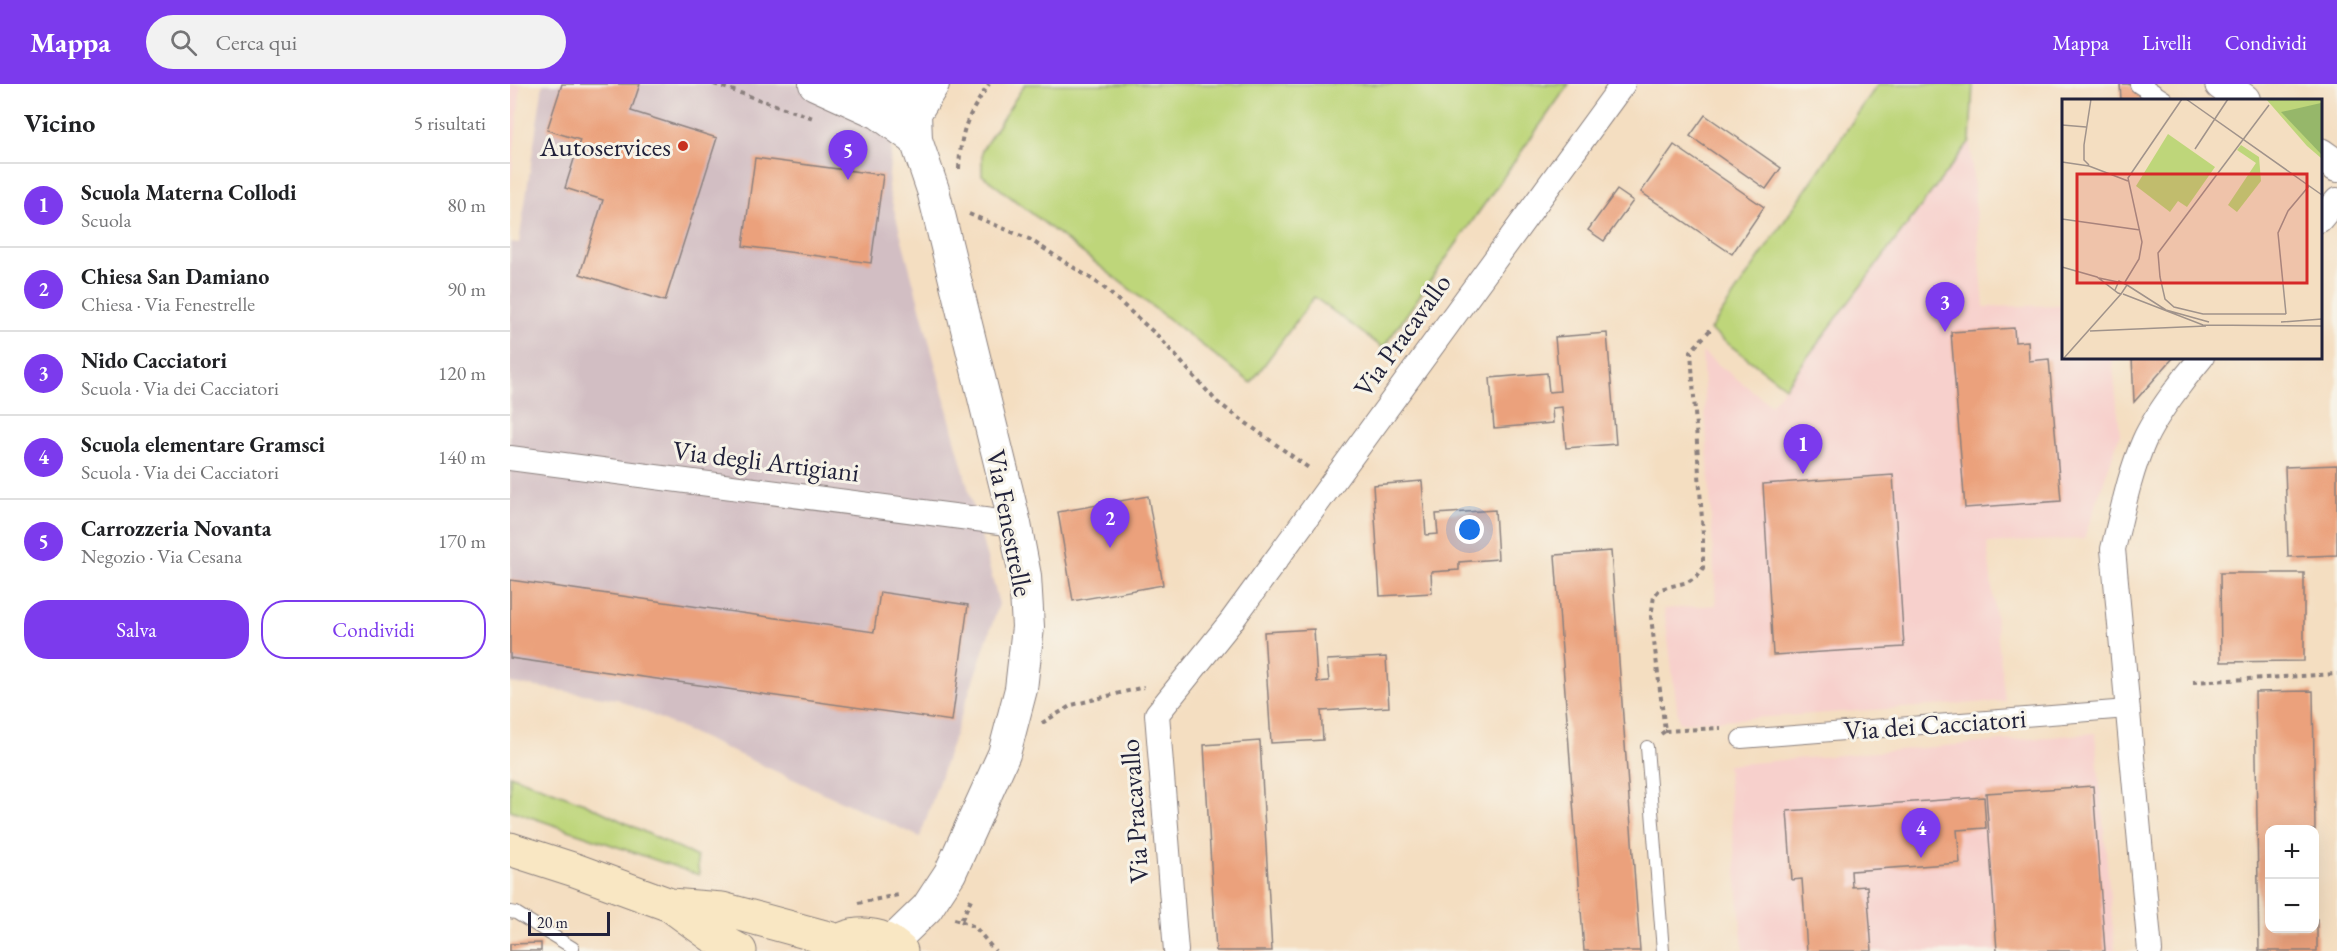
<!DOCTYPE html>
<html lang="it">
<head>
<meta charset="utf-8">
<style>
	body { margin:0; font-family:"EB Garamond",serif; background:#f2f2f2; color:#202124 }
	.controls { position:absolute; right:18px; bottom:18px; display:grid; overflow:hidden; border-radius:12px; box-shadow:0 6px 24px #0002 }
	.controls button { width:54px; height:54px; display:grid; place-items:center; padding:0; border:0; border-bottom:2px solid #e0e0e0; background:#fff; color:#202124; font:30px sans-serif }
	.scale { position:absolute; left:18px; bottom:15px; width:82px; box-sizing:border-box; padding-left:6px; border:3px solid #22223b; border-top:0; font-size:16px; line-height:21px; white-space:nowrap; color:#22223b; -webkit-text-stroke:4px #f7f3e8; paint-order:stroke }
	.you { position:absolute; left:960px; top:446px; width:21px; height:21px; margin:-15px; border:4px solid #fff; border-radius:50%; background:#1a73e8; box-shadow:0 0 0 9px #1a73e833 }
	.badge { display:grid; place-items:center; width:39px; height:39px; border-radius:50%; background:#7c3aed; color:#fff; font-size:20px; font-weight:700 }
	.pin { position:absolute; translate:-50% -50px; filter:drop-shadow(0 2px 3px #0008) }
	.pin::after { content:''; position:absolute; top:32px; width:21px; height:18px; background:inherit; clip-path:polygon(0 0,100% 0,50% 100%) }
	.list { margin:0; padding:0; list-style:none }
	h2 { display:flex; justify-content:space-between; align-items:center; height:78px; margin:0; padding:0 24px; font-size:26px }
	h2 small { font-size:20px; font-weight:400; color:#757577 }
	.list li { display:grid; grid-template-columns:39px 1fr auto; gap:18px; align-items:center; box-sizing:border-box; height:84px; padding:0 24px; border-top:2px solid #e0e0e0 }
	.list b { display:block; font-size:22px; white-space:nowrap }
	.list p { margin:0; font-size:20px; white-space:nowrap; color:#757577 }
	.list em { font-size:20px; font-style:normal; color:#757577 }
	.actions { display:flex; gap:12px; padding:18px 24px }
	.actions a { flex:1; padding:14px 0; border:2px solid #7c3aed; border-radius:24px; text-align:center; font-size:21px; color:#7c3aed }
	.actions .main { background:#7c3aed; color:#fff }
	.icon { flex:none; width:33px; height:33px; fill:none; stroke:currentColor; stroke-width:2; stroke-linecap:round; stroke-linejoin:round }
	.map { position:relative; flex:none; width:1827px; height:867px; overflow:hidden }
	header { display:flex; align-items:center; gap:36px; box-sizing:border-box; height:84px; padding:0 30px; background:#7c3aed; color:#fff }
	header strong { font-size:28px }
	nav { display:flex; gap:33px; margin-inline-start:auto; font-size:21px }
	.search { width:420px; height:54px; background:#f2f2f2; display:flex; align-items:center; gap:15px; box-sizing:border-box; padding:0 21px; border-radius:33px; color:#757577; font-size:22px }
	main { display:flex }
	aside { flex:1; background:#fff }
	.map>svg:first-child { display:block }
	.built { fill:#f7d0cc }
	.industrial { fill:#d2bec3 }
	.green { fill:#bed67a; stroke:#707c5a; stroke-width:1.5 }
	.building { fill:#eba17b }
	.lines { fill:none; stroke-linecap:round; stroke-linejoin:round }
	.service-casing { stroke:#8b807e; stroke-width:14 }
	.pedestrian-casing { stroke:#8b807e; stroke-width:20 }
	.minor-casing { stroke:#8b807e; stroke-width:26 }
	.tertiary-casing { stroke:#8b807e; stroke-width:34 }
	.secondary-casing { stroke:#8b807e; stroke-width:35 }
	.path { stroke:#8b807e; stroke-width:4; stroke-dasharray:4.5 4.5; stroke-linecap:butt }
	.service { stroke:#fff; stroke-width:12 }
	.pedestrian { stroke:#fff; stroke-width:18 }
	.minor { stroke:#fff; stroke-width:24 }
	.tertiary { stroke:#fff; stroke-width:32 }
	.secondary { stroke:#f9e7c3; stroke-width:33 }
	.poi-dot { fill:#c8321e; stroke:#f7f3e8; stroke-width:2 }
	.labels { text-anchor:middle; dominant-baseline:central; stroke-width:6; stroke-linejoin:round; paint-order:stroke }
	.poi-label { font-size:27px; fill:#22223b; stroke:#f7f3e8; text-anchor:end }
	.street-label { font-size:27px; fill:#22223b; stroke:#f7f3e8 }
	.inset-road { fill:none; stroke:#a0938b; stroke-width:1.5 }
	.view { fill:#d62828; fill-opacity:0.15; stroke:#d62828; stroke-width:3 }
	.inset-edge { fill:none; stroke:#22223b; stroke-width:3 }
</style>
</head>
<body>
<header>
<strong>Mappa</strong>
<div class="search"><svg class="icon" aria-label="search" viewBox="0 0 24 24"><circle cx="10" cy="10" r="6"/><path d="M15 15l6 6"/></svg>Cerca qui</div>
<nav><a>Mappa</a><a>Livelli</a><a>Condividi</a></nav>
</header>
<main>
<aside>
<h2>Vicino<small>5 risultati</small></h2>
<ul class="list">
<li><span class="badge">1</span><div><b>Scuola Materna Collodi</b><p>Scuola</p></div><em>80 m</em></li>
<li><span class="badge">2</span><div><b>Chiesa San Damiano</b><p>Chiesa · Via Fenestrelle</p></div><em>90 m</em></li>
<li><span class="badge">3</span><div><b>Nido Cacciatori</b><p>Scuola · Via dei Cacciatori</p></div><em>120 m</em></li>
<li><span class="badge">4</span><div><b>Scuola elementare Gramsci</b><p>Scuola · Via dei Cacciatori</p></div><em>140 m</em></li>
<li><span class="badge">5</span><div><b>Carrozzeria Novanta</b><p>Negozio · Via Cesana</p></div><em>170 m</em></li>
</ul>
<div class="actions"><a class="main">Salva</a><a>Condividi</a></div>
</aside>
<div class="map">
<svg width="1827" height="867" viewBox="0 0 1827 867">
	<rect width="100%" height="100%" fill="#f7f3e8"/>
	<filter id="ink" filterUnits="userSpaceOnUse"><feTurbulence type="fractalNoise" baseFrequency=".0167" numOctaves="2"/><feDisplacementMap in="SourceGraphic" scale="12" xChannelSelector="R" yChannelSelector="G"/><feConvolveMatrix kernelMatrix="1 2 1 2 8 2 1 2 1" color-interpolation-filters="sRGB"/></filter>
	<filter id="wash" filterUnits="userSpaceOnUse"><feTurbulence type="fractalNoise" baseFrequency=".008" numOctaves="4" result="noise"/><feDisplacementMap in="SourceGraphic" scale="24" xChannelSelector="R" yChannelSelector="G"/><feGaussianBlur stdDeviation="1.35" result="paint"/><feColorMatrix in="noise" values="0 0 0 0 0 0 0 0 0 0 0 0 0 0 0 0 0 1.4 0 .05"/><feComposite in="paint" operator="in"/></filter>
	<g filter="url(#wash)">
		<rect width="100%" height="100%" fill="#f4dec1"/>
		<!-- built -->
		<path class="built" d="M0,0H11L0,106Z
			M1460,57L1474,223L1554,221V273H1602L1610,350L1574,455L1477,459L1495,617L1169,639L1154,525L1206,521L1192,268L1261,321Z
			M1585,649L1605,867H1224L1233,866L1217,681Z"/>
		<!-- industrial -->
		<path class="industrial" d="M33,0H403L384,34L378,103L489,520L410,753L107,615L0,599V158L9,159Z"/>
		<!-- green -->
		<path class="green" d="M515,0H1059L873,264L804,213L741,299L472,91V66Z
			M1368,0H1463L1460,57L1275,303L1200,246Z
			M0,691L74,719L187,773L189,791L0,726Z"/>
		<g id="blocks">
			<!-- building -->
			<path class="building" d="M52,0H130L121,27L207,54L155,217L70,190L93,116L55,104L70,56L37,46Z
				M1610,0H1618L1640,16H1611Z
				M1195,31L1271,84L1256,105L1180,52Z
				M1164,61L1254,123L1222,170L1131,108Z
				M245,74L373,91L361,179L233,162Z
				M1107,106L1123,117L1094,157L1078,146Z
				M1504,244L1505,258L1518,257L1519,277L1539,275L1551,417L1455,424L1441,248Z
				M1097,249L1106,360L1056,364L1052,323L1042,324L1043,339L984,344L980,294L1037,289L1039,308L1050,307L1045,253Z
				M1622,273H1664L1624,318Z
				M1827,381V471L1778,473L1775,383Z
				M1383,391L1394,563L1263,571L1253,400Z
				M912,397L916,451L928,450L926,430L985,426L988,475L949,478V486L921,488L922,509L870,512L863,401Z
				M638,412L653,501L563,517L548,428Z
				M1101,467L1130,867H1074L1045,471Z
				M1710,489H1794V577L1711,578Z
				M0,496L364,548L370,508L458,521L442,637L0,574Z
				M804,545L807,598L819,597L817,576L876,573L879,623L811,627L813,656L761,659L754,548Z
				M1803,607L1805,746H1760V844H1804V835H1807V867H1749L1745,608Z
				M750,657L762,867H706L694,661Z
				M1583,702L1595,867H1487L1476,709Z
				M1474,713L1476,744L1447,746L1450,779L1341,787L1342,803L1357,802L1362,867H1297L1292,795L1282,796L1277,727Z
				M31,859V867H0V860Z"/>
		</g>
	</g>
	<g filter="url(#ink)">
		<use href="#blocks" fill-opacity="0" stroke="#8b807e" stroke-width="1.5"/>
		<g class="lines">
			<defs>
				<path id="service" d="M1137,663L1153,867
					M0,828L6,829L63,864"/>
				<path id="pedestrian" d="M1629,0L1654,16
					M1231,655L1618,625"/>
				<path id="minor" d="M1810,136L1827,116
					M0,374L505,440
					M666,867L647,630L720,539L1113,0
					M1640,867L1603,465C1612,429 1619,391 1634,357C1645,332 1674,294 1692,273"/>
				<path id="tertiary" d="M305,0L369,29L406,56
					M1711,0L1734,16
					M339,7L378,11L417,8
					M1810,70L1827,82
					M382,858L417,824L440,789L494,670L511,605L518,543L515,492L505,440L423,106L406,56L405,29L423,0"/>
				<path id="secondary" d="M0,765L65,786L160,821L212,825L329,857
					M160,821L201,851L230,867
					M316,867C338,845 370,846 391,867"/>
			</defs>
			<!-- service casing -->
			<use href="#service" class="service-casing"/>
			<!-- pedestrian casing -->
			<use href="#pedestrian" class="pedestrian-casing"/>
			<!-- minor casing -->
			<use href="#minor" class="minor-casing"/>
			<!-- tertiary casing -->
			<use href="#tertiary" class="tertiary-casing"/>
			<!-- secondary casing -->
			<use href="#secondary" class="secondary-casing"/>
			<!-- path -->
			<path class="path" d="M204,0L303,34
				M449,85C451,43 457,34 479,0
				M459,130L519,155L591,201L649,253L707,318L800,385
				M1683,598L1827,590
				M532,639L562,621L634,603
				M1155,647L1211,644
				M1151,650L1155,647L1141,533L1144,512L1150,505L1178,498L1188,491L1193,484V451L1181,267L1200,246
				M348,819L388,811
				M444,835L451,837L461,815
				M451,837L465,843L485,867"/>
			<!-- service -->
			<use href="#service" class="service"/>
			<!-- pedestrian -->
			<use href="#pedestrian" class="pedestrian"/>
			<!-- minor -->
			<use href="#minor" class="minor"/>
			<!-- tertiary -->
			<use href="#tertiary" class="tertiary"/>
			<!-- secondary -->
			<use href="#secondary" class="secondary"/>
		</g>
	</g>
	<!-- markers -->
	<circle class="poi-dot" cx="173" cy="62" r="6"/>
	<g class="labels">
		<!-- poi labels -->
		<g class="poi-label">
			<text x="161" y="62">Autoservices</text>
		</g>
		<!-- street labels -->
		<g class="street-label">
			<text transform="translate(892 251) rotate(-54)">Via Pracavallo</text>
			<text transform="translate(256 377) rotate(7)">Via degli Artigiani</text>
			<text transform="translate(500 439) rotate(79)">Via Fenestrelle</text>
			<text transform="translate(1425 640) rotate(-4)">Via dei Cacciatori</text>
			<text transform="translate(624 727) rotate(-94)">Via Pracavallo</text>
		</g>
	</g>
	<!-- overview -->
	<g transform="translate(1552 15)">
		<rect width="260" height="260" fill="#f4dec1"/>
		<path d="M204,0H259V59L245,47ZM106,35L153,68L125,108L116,102L108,113L74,87ZM179,46L197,58L199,82L175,113L166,106L194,64L175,51Z" fill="#bed67a"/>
		<path d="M259,4H260L259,55L219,13Z" fill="#96b76a"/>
		<path class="inset-road" d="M124,0L260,96M207,6L96,154L98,178L103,200L112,208L141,215H224M0,26L24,28M133,50L166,0M0,63L27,67L66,82M27,66L22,61V46L29,0M0,120L78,131M0,168L35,178L56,194L59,195L65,186L57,182L53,191M37,179L56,183M63,183L77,160L80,143L66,79L120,0M65,186L104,211L147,223M61,195L141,226L260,227M224,215L216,134L226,112L247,87M219,223L260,220M28,232L144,227M2,259L59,195"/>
		<path class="view" d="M15,75H245V184H15Z"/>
		<rect width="260" height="260" class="inset-edge"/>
	</g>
</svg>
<div class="controls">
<button>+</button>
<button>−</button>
</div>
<div class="scale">20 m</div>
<div class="you"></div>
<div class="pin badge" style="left:1293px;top:390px">1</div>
<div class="pin badge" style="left:600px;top:464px">2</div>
<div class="pin badge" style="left:1435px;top:248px">3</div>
<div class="pin badge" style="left:1411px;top:774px">4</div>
<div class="pin badge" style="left:338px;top:96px">5</div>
</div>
</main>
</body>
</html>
